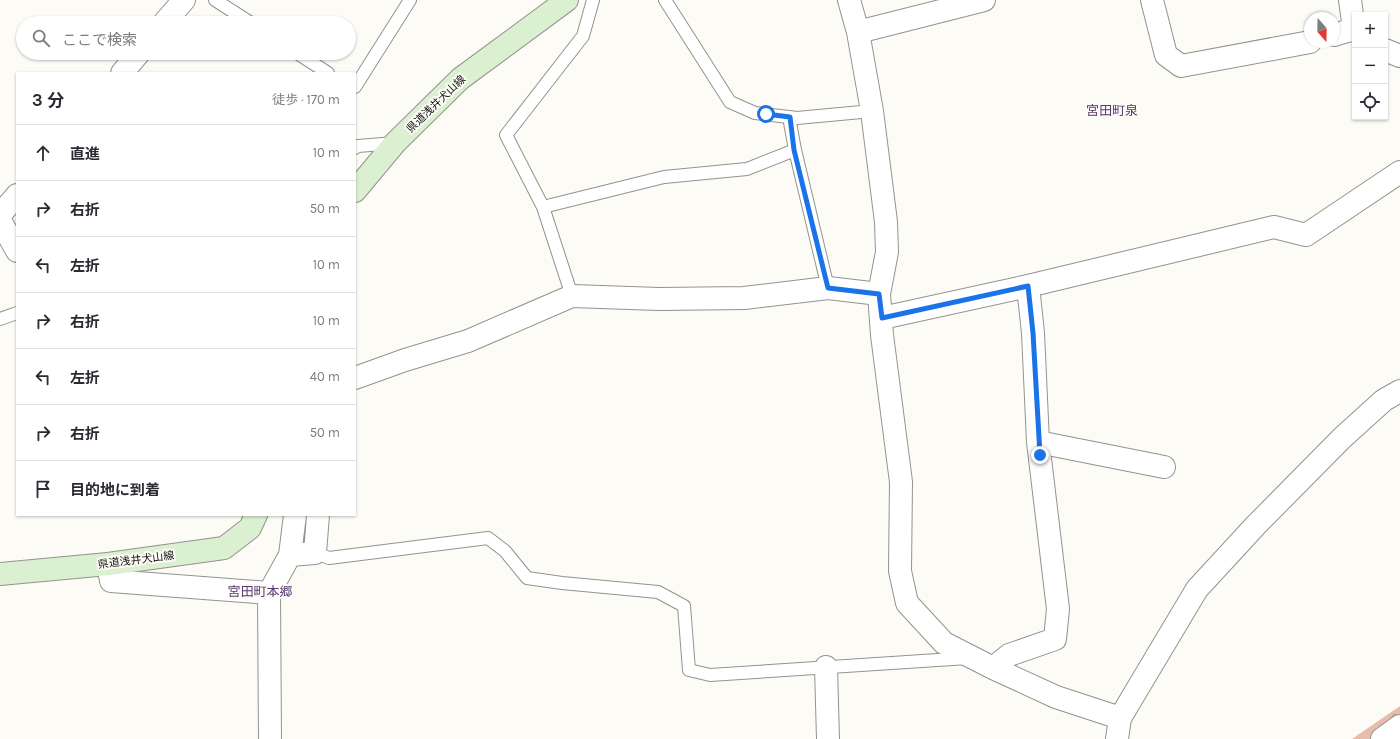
<!DOCTYPE html>
<html lang="ja">
<head>
<meta charset="utf-8">
<style>
	body { margin:0; font-family:Karla,"Noto Sans JP",sans-serif; background:#f2f2f3; color:#2b2b33 }
	.controls { position:absolute; right:12px; top:12px; display:grid; overflow:hidden; border-radius:0px; box-shadow:0 1px 3px #0004 }
	.controls button { width:36px; height:36px; display:grid; place-items:center; padding:0; border:0; border-bottom:1px solid #e1e1e2; background:#fff; color:#2b2b33; font:20px sans-serif }
	.compass { position:absolute; left:1304px; top:12px; width:36px; height:36px; border-radius:50%; background:#fff; box-shadow:0 1px 3px #0004; rotate:160deg }
	.stop { position:absolute; width:12px; height:12px; margin:-9px; border:3px solid #1a73e8; border-radius:50%; background:#fff }
	.stop.end { background:#1a73e8; border-color:#fff; box-shadow:0 1px 4px #0008 }
	.list { margin:0; padding:0; list-style:none }
	h2 { display:flex; justify-content:space-between; align-items:center; height:52px; margin:0; padding:0 16px; font-size:17px }
	h2 small { font-size:13px; font-weight:400; color:#7c7c81 }
	.list li { display:grid; grid-template-columns:26px 1fr auto; gap:12px; align-items:center; box-sizing:border-box; height:56px; padding:0 16px; border-top:1px solid #e1e1e2 }
	.list b { display:block; font-size:15px; white-space:nowrap }
	.list em { font-size:13px; font-style:normal; color:#7c7c81 }
	.icon { flex:none; width:22px; height:22px; fill:none; stroke:currentColor; stroke-width:2; stroke-linecap:round; stroke-linejoin:round }
	.map { position:relative; flex:none; width:1400px; height:739px; overflow:hidden }
	.search { position:absolute; background:#fff; box-shadow:0 1px 3px #0004; left:16px; top:16px; width:340px; height:44px; display:flex; align-items:center; gap:10px; box-sizing:border-box; padding:0 14px; border-radius:22px; color:#7c7c81; font-size:15px }
	.panel { position:absolute; background:#fff; box-shadow:0 1px 3px #0004; left:16px; top:72px; width:340px; height:444px; border-radius:0px }
	.map>svg:first-child { display:block }
	.park { fill:url(#park-crowns) }
	.lines { fill:none; stroke-linecap:round; stroke-linejoin:round }
	.service-casing { stroke:#93938e; stroke-width:14 }
	.minor-casing { stroke:#93938e; stroke-width:24 }
	.secondary-casing { stroke:#93938e; stroke-width:24 }
	.service { stroke:#fff; stroke-width:12 }
	.minor { stroke:#fff; stroke-width:22 }
	.secondary { stroke:#daf0d0; stroke-width:22 }
	.route { stroke:#1a73e8; stroke-width:5 }
	.labels { text-anchor:middle; dominant-baseline:central; stroke-width:4; stroke-linejoin:round; paint-order:stroke }
	.street-label { font-size:11px; fill:#131311; stroke:#fcfbf6 }
	.quarter-label { font-size:13px; fill:#583872; stroke:#fcfbf6 }
</style>
</head>
<body>
<div class="map">
<svg width="1400" height="739" viewBox="0 0 1400 739">
	<defs>
		<pattern id="park-crowns" width="20" height="18" patternUnits="userSpaceOnUse"><rect width="20" height="18" fill="#e8bcaa"/><path d="M2 6a3 3 0 1 1 6 0M12 15a3 3 0 1 1 6 0" fill="none" stroke="#c6a191"/></pattern>
	</defs>
	<rect width="100%" height="100%" fill="#fcfbf6"/>
	<!-- park -->
	<path class="park" d="M1400,706V739H1352Z"/>
	<g class="lines">
		<defs>
			<path id="service" d="M215,0L251,23
				M665,0L730,102L755,113L797,118L872,111
				M297,53L328,73
				M355,87L410,0
				M789,117L795,150L828,288
				M355,148L358,146L395,143
				M543,207L664,177L747,169L795,150
				M572,296L543,207L506,135L583,36L593,0
				M0,319L17,313
				M315,553L329,558L488,538L505,551L527,578L562,583L658,592L684,606L689,670L710,675L968,658"/>
			<path id="minor" d="M849,0L858,32L872,111L886,222L887,252L879,294L882,335L901,482L900,571L907,603L944,643L993,668L1056,697L1120,718
				M1152,0L1166,55L1181,66L1310,42
				M1350,0L1354,29L1355,31
				M164,23L184,0
				M858,32L984,0
				M1334,35L1354,29
				M1385,50L1400,56
				M122,73L139,53
				M0,215L17,195
				M0,220L17,251
				M882,318L1028,286L1274,227L1306,235L1400,172
				M355,378L405,360L468,341L572,296L659,299L744,298L828,288L879,294
				M1038,442L1164,467
				M290,555L315,553L318,515
				M108,564L111,581L269,593
				M826,667L828,739
				M993,668L1009,655L1055,639L1058,609L1038,442L1033,333L1028,286
				M270,739L269,593L290,555L295,515
				M1117,739L1120,718L1197,589L1256,525L1342,438L1384,400L1400,391
				M1382,739L1400,726"/>
			<path id="secondary" d="M355,191L395,143L460,79L567,0
				M0,574L108,564L224,548L250,528L256,515"/>
		</defs>
		<!-- service casing -->
		<use href="#service" class="service-casing"/>
		<!-- minor casing -->
		<use href="#minor" class="minor-casing"/>
		<!-- secondary casing -->
		<use href="#secondary" class="secondary-casing"/>
		<!-- service -->
		<use href="#service" class="service"/>
		<!-- minor -->
		<use href="#minor" class="minor"/>
		<!-- secondary -->
		<use href="#secondary" class="secondary"/>
	</g>
	<g class="lines">
		<!-- route -->
		<path class="route" d="M766,114L790,117L794,150L828,288L879,294L882,318L1028,286L1033,333L1040,455"/>
	</g>
	<g class="labels">
		<!-- street labels -->
		<g class="street-label">
			<text transform="translate(436 104) rotate(-44)">県道浅井犬山線</text>
			<text transform="translate(136 560) rotate(-7)">県道浅井犬山線</text>
		</g>
		<!-- quarter labels -->
		<g class="quarter-label">
			<text x="1112" y="110">宮田町泉</text>
			<text x="260" y="591">宮田町本郷</text>
		</g>
	</g>
</svg>
<div class="controls">
<button>+</button>
<button>−</button>
<button><svg class="icon" aria-label="locate" viewBox="0 0 24 24"><circle cx="12" cy="12" r="6"/><path d="M12 2v4M12 18v4M2 12h4M18 12h4"/></svg></button>
</div>
<svg class="compass" viewBox="-18 -18 36 36"><path d="M0-13l5 13h-10z" fill="#e53935"/><path d="M0 13l5-13h-10z" fill="#7c7c81"/></svg>
<div class="stop" style="left:766px;top:114px"></div>
<div class="stop end" style="left:1040px;top:455px"></div>
<div class="search"><svg class="icon" aria-label="search" viewBox="0 0 24 24"><circle cx="10" cy="10" r="6"/><path d="M15 15l6 6"/></svg>ここで検索</div>
<section class="panel">
<h2>3 分<small>徒歩 · 170 m</small></h2>
<ul class="list">
<li><svg class="icon" aria-label="ahead" viewBox="0 0 24 24"><path d="M12 20V5M6 11l6-6 6 6"/></svg><div><b>直進</b></div><em>10 m</em></li>
<li><svg class="icon" aria-label="right" viewBox="0 0 24 24"><path d="M7 20v-9h11M14 6l5 5-5 5"/></svg><div><b>右折</b></div><em>50 m</em></li>
<li><svg class="icon" aria-label="left" viewBox="0 0 24 24"><path d="M17 20v-9H6M10 6l-5 5 5 5"/></svg><div><b>左折</b></div><em>10 m</em></li>
<li><svg class="icon" aria-label="right" viewBox="0 0 24 24"><path d="M7 20v-9h11M14 6l5 5-5 5"/></svg><div><b>右折</b></div><em>10 m</em></li>
<li><svg class="icon" aria-label="left" viewBox="0 0 24 24"><path d="M17 20v-9H6M10 6l-5 5 5 5"/></svg><div><b>左折</b></div><em>40 m</em></li>
<li><svg class="icon" aria-label="right" viewBox="0 0 24 24"><path d="M7 20v-9h11M14 6l5 5-5 5"/></svg><div><b>右折</b></div><em>50 m</em></li>
<li><svg class="icon" aria-label="arrive" viewBox="0 0 24 24"><path d="M6 21V4h12l-3 4 3 4H6"/></svg><div><b>目的地に到着</b></div></li>
</ul>
</section>
</div>
</body>
</html>
